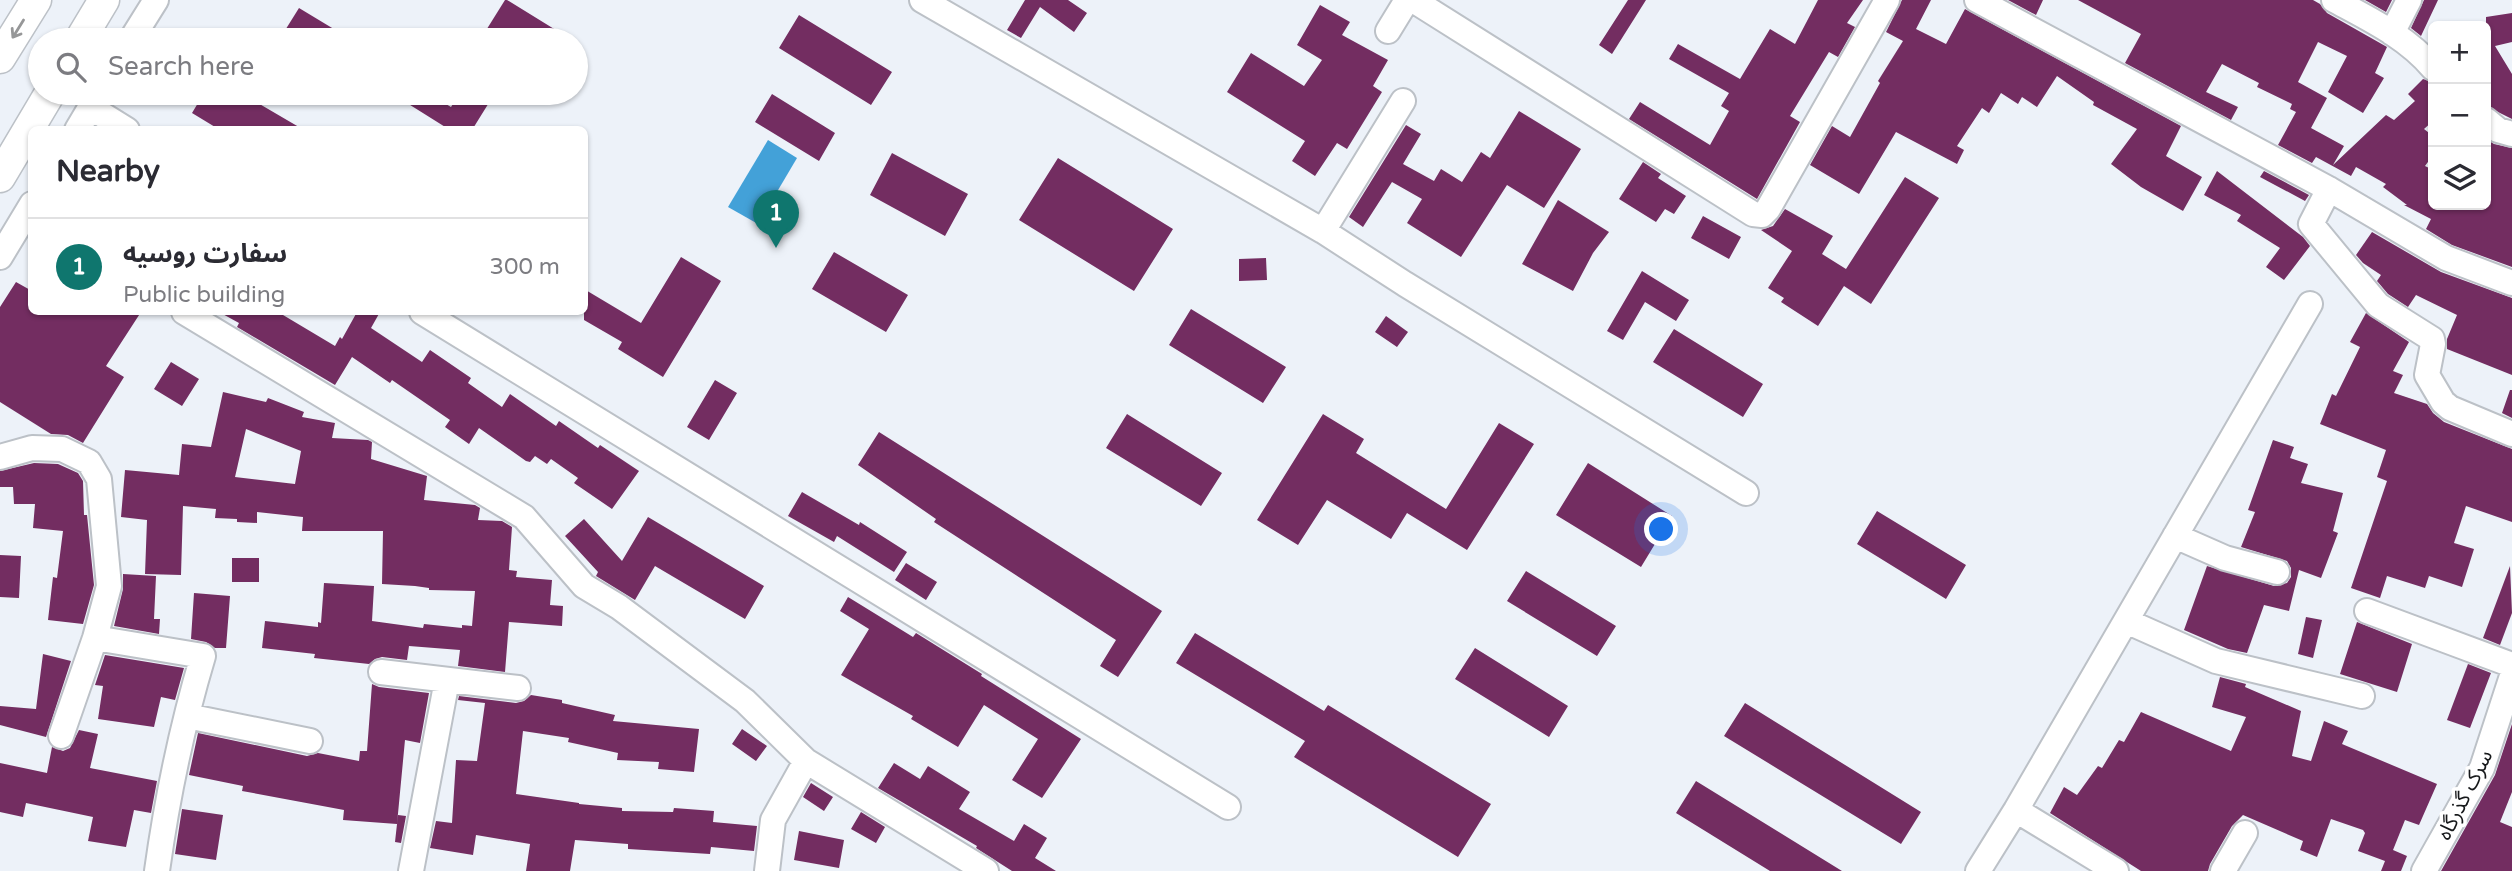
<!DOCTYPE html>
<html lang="en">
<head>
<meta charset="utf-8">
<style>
	body { margin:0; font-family:"Varela Round","Noto Sans Arabic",sans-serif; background:#f7f7f7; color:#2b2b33 }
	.controls { position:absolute; right:21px; top:21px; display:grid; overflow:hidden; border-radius:10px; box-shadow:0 2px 5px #0004 }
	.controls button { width:63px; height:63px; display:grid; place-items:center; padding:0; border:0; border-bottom:2px solid #e1e1e2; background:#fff; color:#2b2b33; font:35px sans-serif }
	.you { position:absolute; left:1662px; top:530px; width:24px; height:24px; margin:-18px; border:5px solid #fff; border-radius:50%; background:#1a73e8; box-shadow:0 0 0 10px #1a73e833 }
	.badge { display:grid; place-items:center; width:46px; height:46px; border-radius:50%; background:#0f766e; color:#fff; font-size:23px; font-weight:700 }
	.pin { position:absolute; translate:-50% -58px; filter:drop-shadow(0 2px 4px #0008) }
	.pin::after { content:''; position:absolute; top:37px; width:24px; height:21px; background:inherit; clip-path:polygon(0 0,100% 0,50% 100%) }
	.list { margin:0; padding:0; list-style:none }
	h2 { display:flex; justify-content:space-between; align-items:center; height:91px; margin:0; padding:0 28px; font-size:30px }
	h2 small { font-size:23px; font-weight:400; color:#7c7c81 }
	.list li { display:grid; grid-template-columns:46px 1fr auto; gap:21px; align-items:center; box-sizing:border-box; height:98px; padding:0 28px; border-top:2px solid #e1e1e2 }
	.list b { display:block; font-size:26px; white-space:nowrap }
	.list p { margin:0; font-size:23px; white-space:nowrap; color:#7c7c81 }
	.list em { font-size:23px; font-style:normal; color:#7c7c81 }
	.icon { flex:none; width:38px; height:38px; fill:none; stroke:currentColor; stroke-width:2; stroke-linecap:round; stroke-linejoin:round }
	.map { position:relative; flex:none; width:2512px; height:871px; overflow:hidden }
	.search { position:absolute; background:#fff; box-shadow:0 2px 5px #0004; left:28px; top:28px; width:560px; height:77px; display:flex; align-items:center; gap:18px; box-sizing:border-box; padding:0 24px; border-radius:38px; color:#7c7c81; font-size:26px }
	.panel { position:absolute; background:#fff; box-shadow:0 2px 5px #0004; left:28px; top:126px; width:560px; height:189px; border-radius:10px }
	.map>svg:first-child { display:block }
	.water { fill:#43a1d8 }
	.building { fill:#732d61; fill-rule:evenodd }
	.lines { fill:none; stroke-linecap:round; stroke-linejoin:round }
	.minor-casing { stroke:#bcc1c7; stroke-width:28 }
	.major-casing { stroke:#bcc1c7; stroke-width:33 }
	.minor { stroke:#fff; stroke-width:24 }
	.major { stroke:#fff; stroke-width:30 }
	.oneway { stroke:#969798 }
	.labels { text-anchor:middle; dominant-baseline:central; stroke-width:7; stroke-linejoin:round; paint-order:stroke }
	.street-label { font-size:21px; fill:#16181a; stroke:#fff }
</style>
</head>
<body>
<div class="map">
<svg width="2512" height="871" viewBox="0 0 2512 871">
	<rect width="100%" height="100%" fill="#edf2f9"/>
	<!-- water -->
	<path class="water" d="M768,140L797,158L758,224L728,207Z"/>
	<!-- building -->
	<path class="building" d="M505,0H507L572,40H480Z
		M1025,0H1068L1087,13L1074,32L1040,7L1021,38L1007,30Z
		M1628,0H1646L1612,54L1599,45Z
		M1818,0H1863L1847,23L1855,27L1838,57L1829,52L1790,116L1800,122L1757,199L1629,119L1640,102L1710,145L1729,111L1721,106L1729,93L1669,59L1678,44L1740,79L1770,29L1795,44Z
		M1902,0H1931L1916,29L1946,44L1965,9L2181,126L2166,156L2202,177L2183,211L2141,187L2111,164L2137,129L2093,105L2094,102L2057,76L2037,107L2022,97L2018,104L2001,93L1989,113L1982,108L1957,146L1964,150L1957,164L1896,132L1859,194L1810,165L1832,126L1850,137L1880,83L1878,81L1903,41L1886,32Z
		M2008,0H2043L2036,15Z
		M2078,0H2313L2320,4L2327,13L2387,47L2375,73L2384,78L2363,113L2328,92L2347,56L2318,42L2298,82L2327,98L2311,128L2344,146L2333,165L2386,115L2394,120L2415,101L2408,94L2423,79L2433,82V121L2424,129L2433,136V155L2425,166L2433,170V205H2486V139L2494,144L2512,148V267L2452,245L2426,229L2431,219L2404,205H2407L2383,187L2386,184L2356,167L2351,176L2316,157L2312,163L2278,145L2296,112L2290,109L2292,104L2257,87L2259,83L2222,64L2206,92L2238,107L2231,120L2125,63L2141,34Z
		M2365,0H2392L2386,12Z
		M2424,0H2438L2421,36L2411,28Z
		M1320,5L1350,22L1342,35L1388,60L1373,86L1382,92L1347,149L1337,143L1315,176L1292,161L1305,141L1227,92L1251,53L1304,86L1322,60L1297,45Z
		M299,8L352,40H279Z
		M2512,13V42L2495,46L2512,74V119L2486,106V17Z
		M799,15L892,72L871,105L779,48Z
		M204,93H241L304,130H220L192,113Z
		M391,93H427L451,107L460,93H495L472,130H450Z
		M772,94L835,133L819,161L755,122Z
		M1519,111L1581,149L1544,208L1507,185L1461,257L1407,223L1422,199L1392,182L1363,227L1349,217L1406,125L1421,134L1403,164L1434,181L1441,169L1462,182L1481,152L1490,158Z
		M892,153L968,194L945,236L870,195Z
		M1058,158L1173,229L1134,291L1019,220Z
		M1643,162L1661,174L1658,178L1686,196L1674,214L1665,209L1656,222L1619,199Z
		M2217,171L2303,237L2310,246L2284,280L2266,267L2280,248L2237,221L2241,215L2204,195Z
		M2264,171L2309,195L2305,201L2260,177Z
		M1905,177L1939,198L1871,304L1844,286L1818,326L1781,302L1784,298L1768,288L1792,251L1761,230L1773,226L1785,209L1833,236L1822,254L1846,269Z
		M1558,200L1609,232L1593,253L1573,291L1522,264Z
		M1703,216L1741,237L1729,259L1691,238Z
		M2372,232L2441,272L2512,298V375L2447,349V339L2457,315L2416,295L2408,307L2388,294L2377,281L2381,275L2363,263L2356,255Z
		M834,252L908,295L886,332L812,289Z
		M681,257L721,281L663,377L618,349L622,342L584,320V289L641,323Z
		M1266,258L1267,280L1239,281V259Z
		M1642,271L1689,300L1676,321L1645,302L1623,340L1607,331Z
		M16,282L32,291V312H141L106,366L124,377L83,443L68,435L51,434L0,402V307Z
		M1191,309L1286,367L1263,403L1169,345Z
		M219,312H278L335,346L340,337L342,339L357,312H380L371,328L422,362L430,350L471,378L468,383L502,407L510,394L556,426L559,421L598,448L600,445L639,471L612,509L574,483L578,478L551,459L547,464L535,456L530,462L526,461L479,428L469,444L445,427L450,420L392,380L390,383L352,357L335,385L237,327L239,323Z
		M2366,313L2409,342L2393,371L2403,375L2394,393L2427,404L2433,413L2444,422L2512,449V522L2466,506L2454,543L2474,549L2462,587L2429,576L2425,588L2387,576L2380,598L2351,588L2387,481L2377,477L2386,450L2320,424L2332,394L2336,396L2360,347L2350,342Z
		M1386,316L1408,332L1397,347L1375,332Z
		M1674,329L1763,384L1743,417L1653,362Z
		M171,362L199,379L182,406L154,389Z
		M715,380L737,393L709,440L687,427Z
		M2510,390H2512V418L2502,413Z
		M223,392L266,402L268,398L304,412L302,417L335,423L332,438L368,440L372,442L371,459L427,476L424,500L475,505L480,508L478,520L502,521L512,527L509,570L517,571L516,577L552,580L550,605L563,606L562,626L509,622L505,672L458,666L460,650L409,646L407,660L382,657L375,659L369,664L314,658L315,654L262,648L265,621L318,627V622L321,623L324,583L374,586L372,621L423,628L424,624L462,628V625L472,626L475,591L429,590V588L415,586L382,584L383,531H302L303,517L257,512V523L237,522V519L215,518L216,509L183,506L181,575L145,574L147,520L121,517L125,470L179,475L182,444L211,447ZM246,429L301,451L295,484L235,477Z
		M1127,414L1222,473L1201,506L1106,448Z
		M1323,414L1364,439L1356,453L1446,509L1499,423L1534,444L1467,550L1407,513L1391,539L1327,500L1298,545L1257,520Z
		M879,432L1162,611L1118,677L1100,666L1116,640L934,522L936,519L858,465Z
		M2273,440L2294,447L2290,458L2308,464L2301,483L2343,493L2333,531L2338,533L2321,578L2299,570L2289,611L2264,605L2247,653L2228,649L2184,630L2207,566L2274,586L2287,583L2291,577V568L2287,561L2241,547L2255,512L2248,510Z
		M34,463L58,464L78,473L83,481L84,515H87L94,585L83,624L48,620L53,577L57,578L63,531L33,528L35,504H14L13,487H0V471Z
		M1588,463L1672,516L1641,567L1556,515Z
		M802,492L859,525L860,522L907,552L894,572L837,536L834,542L788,516Z
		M1877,511L1966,565L1946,599L1857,544Z
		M648,517L764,586L745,619L655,566L635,600L596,576L598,572L565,536L584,519L622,561Z
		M0,555L21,556L19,598L0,597Z
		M232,558H259V582H232Z
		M906,563L937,582L926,600L895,580Z
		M2510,566L2512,613L2500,645L2483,638Z
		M1526,571L1616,626L1597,656L1507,601Z
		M123,574L156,576L154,619H160L159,634L114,626L123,589Z
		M194,593L230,596L226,648H215L206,642L191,639Z
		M848,597L913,637L916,633L982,674L981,676L1081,739L1042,798L1012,780L1038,739L984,705L958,747L911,719L913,716L841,675L869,629L840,611Z
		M2306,617L2322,620L2313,658L2298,654Z
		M2357,622L2412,644L2397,692L2340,674Z
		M1195,633L1324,711L1328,705L1491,804L1458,857L1294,757L1305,741L1176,663Z
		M1475,648L1568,706L1549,737L1455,679Z
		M43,654L71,661L46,737L0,725V706L36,709Z
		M105,655L184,668L175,700L161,697L154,727L98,719L103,686L95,685Z
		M2468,664L2491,673L2470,728L2447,720Z
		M2220,677L2246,684L2245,687L2301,711L2292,756L2311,761L2324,721L2348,731L2342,744L2437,784L2419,825L2405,820L2393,850L2407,856L2401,871H2381L2385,861L2358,851L2365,833L2363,830L2331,819L2317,857L2300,850L2303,841L2243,815L2232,826L2210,864L2208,871H2141L2050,813L2064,787L2077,795L2098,766L2102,768L2119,740L2124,742L2141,712L2231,751L2246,717L2212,707Z
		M372,684L379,687L429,693L420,743L405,740L397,824L343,820L344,810L242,791L243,786L189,775L198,733L307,756L318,753L359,761L360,751H367Z
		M531,695L562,700V703L615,715L613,721L699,729L694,772L658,769L659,762L617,760L618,753L568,742L569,738L523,731L516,794L579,803V804L622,808V811L673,812L674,808L714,811L713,822L757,826L754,851L711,847L710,854L628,849V844L575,840L570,871H526L530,844L476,835L473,855L430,848L436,821L452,823L456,760L477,761L485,703L458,700L459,696L516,703L524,701Z
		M1745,703L1921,812L1901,844L1724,736Z
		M2512,724V792L2500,822L2512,827V871H2441L2495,775Z
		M742,729L767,746L756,761L732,744Z
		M79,730L98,734L90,768L157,781L151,813L134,810L126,847L88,841L93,817L26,803L23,817L0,812V763L47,773L52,747L63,751L70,748Z
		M894,763L920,779L928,766L970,792L959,809L1014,841L1024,824L1047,838L1035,858L1056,871H1012L976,848L977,846L878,788Z
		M1696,781L1842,871H1770L1676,813Z
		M811,783L833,797L824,811L803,797Z
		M182,809L223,815L216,860L175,854Z
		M861,812L885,827L876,843L851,829Z
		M398,815L406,816L401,843L395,842Z
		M799,831L844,840L839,868L794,860Z"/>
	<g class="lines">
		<defs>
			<path id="minor" d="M922,0L1323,231L1405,284L1746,493
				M1413,0L1753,214L1762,215L1768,209L1887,0
				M1977,0L2329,189L2446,258L2512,283
				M2334,0C2369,19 2407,37 2433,68
				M1388,31L1407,0
				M2392,33L2409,0
				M131,40L156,0
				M90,107L127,130
				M2486,120L2498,130L2512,134
				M77,130L99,93
				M2329,189L2311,224L2378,305L2432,339L2433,344L2427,375L2443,402L2450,408L2512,434
				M1323,231L1403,101
				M0,257L32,204
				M184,312L524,517L584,586L619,607L745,701L806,761L986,871
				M422,312L1228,807
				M0,457L32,448L62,449L89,462L99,479L109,586L95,638L61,736
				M2175,536L2225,558L2277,572
				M2367,611L2512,665
				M2126,621L2216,661L2362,696
				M95,638L203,656C182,726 167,799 157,871
				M381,672L518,688
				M187,716L310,741
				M2016,810L2116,871
				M411,871L447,680
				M767,871L773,820L806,761
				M1978,871L2016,810L2310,304
				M2223,871L2245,833
				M2424,871L2482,768L2512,676"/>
			<path id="major" d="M80,40L104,0
				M0,58L36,0
				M0,177L50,93"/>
		</defs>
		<!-- minor casing -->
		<use href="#minor" class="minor-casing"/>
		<!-- major casing -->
		<use href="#major" class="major-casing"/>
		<!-- minor -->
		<use href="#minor" class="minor"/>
		<!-- major -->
		<use href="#major" class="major"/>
	</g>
	<!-- one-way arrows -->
	<defs><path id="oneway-shaft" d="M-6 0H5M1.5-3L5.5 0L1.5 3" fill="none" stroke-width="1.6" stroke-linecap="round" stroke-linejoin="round" transform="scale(1.75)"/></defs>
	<use class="oneway" href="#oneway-shaft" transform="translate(18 29) rotate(122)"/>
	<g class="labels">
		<!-- street labels -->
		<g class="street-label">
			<text transform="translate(2465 795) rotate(-63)">سرک گذرگاه</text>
		</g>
	</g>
</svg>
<div class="controls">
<button>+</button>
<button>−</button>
<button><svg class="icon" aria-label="layers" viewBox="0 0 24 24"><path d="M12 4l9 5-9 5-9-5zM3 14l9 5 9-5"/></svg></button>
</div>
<div class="you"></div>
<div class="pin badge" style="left:776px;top:248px">1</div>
<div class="search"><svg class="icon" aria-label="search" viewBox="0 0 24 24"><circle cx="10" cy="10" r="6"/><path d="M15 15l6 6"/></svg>Search here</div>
<section class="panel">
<h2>Nearby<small></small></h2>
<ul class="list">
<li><span class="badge">1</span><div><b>سفارت روسیه</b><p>Public building</p></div><em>300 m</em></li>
</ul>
</section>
</div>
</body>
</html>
